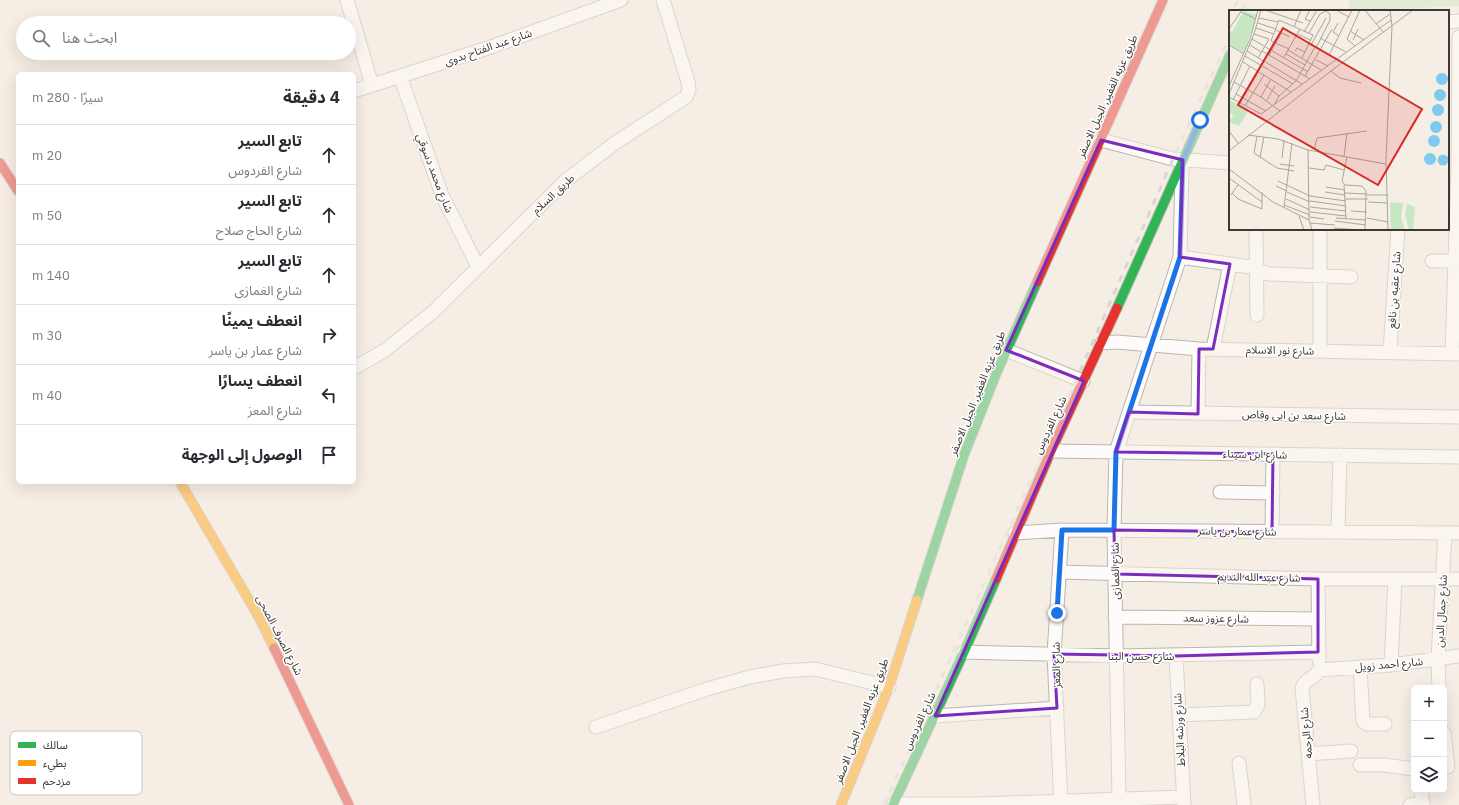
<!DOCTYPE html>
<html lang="ar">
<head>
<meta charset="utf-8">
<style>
	body { margin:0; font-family:"IBM Plex Sans","Noto Sans Arabic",sans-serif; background:#f7f7f7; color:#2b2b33; direction:rtl }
	.controls { position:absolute; right:12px; bottom:12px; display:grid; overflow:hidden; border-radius:6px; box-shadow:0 4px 16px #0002 }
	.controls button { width:36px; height:36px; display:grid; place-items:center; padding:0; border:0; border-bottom:1px solid #e1e1e2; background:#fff; color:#2b2b33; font:20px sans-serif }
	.stop { position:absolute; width:12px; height:12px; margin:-9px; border:3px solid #1a73e8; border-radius:50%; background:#fff }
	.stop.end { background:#1a73e8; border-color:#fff; box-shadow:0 1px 4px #0008 }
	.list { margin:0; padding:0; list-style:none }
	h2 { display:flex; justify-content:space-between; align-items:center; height:52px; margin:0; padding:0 16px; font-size:17px }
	h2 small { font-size:13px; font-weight:400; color:#7c7c81 }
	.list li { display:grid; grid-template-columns:26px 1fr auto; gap:12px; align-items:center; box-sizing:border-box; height:60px; padding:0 16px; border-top:1px solid #e1e1e2 }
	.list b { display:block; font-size:15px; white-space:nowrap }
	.list p { margin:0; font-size:13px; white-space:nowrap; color:#7c7c81 }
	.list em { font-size:13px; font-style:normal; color:#7c7c81 }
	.icon { flex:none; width:22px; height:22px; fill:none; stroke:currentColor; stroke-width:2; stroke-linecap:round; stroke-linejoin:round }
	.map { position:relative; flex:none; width:1459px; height:805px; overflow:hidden; direction:ltr }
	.search { position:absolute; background:#fff; box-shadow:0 4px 16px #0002; left:16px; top:16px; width:340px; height:44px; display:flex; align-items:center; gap:10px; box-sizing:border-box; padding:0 14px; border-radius:22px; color:#7c7c81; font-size:15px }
	.panel { position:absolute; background:#fff; box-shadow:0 4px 16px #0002; left:16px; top:72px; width:340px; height:412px; border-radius:6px; direction:rtl }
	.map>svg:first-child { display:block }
	.green { fill:#c7e7c3 }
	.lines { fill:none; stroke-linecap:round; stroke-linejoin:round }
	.street-casing { stroke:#bbb5ae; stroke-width:15 }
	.fast-casing { stroke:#bbb5ae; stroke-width:11 }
	.slow-casing { stroke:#bbb5ae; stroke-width:11 }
	.jam-casing { stroke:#bbb5ae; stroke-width:11 }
	.street { stroke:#fefcfb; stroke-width:13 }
	.fast { stroke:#30b455; stroke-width:9 }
	.slow { stroke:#ff9f0a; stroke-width:9 }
	.jam { stroke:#e5322d; stroke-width:9 }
	.rail { stroke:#d9d7d5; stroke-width:3; stroke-dasharray:7 7; stroke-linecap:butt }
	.route { stroke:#1a73e8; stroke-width:5 }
	.marked { fill:none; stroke:#7b2cbf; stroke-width:3; stroke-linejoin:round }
	.labels { text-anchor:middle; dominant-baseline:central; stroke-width:3; stroke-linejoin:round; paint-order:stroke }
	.street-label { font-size:11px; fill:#3d3832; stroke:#fff }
	.inset-road { fill:none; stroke:#aba59d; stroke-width:1 }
	.view { fill:#d62828; fill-opacity:0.15; stroke:#d62828; stroke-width:2 }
	.inset-edge { fill:none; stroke:#3d3832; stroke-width:2 }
	.key { fill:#fff; stroke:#c5c3c2; stroke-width:1 }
	.key-label { font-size:11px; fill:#3d3832 }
</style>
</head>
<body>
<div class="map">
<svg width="1459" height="805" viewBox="0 0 1459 805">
	<rect width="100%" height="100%" fill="#f5eee5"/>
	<!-- green -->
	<path class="green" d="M1349,0H1459V6L1349,11Z"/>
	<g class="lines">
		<defs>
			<path id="street" d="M347,0L372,85
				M1448,22L1459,21
				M400,76L442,195L478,267
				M354,91L488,48L621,0
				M1101,140L1173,159L1230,163
				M1182,170L1180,257L1251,267L1268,274L1351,277
				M1256,229L1257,315
				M1432,261H1455
				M1102,343L1117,342L1199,349L1459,354
				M1213,349L1230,264
				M1006,350L1083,381
				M1320,351V229
				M1390,352L1398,229
				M1452,353L1458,168L1459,37
				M354,368L384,351L433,312L565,181L615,143L686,97L689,90L688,82L663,0
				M1129,412L1459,417
				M1198,414L1199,349
				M1051,451L1459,457
				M1220,492L1273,493
				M1272,532L1273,454
				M1338,532L1340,455
				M1015,533L1062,530L1459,533
				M1059,572L1318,579H1459
				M1318,579L1319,660
				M1115,617L1318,619
				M964,652L1116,656L1318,652
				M1176,656L1184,805
				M1391,665L1395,579
				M1360,667L1363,721L1367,724H1385
				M1319,670L1391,665L1459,656
				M1439,688L1438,659L1445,533
				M1179,715L1254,712L1258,705L1257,684
				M935,716L1057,708
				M596,727L707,689L750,677L783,671L815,669L889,687
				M1444,733L1448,767
				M1308,754L1351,751
				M1239,763L1244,805
				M1360,765H1384L1414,769
				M1421,790L1423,805
				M1119,799L1114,530L1116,452L1180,257
				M894,804H977L1183,797
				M1061,805L1054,654L1062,530
				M1313,805L1302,688C1305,678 1315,679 1319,670
				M1410,805L1423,803"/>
			<path id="fast" d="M1117,308L1230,55
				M917,600L964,455L997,372L1037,282
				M893,805L964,652L996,579"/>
			<path id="slow" d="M180,482L260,619L274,648
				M841,805L889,687L917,600"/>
			<path id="jam" d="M0,163L18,191
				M1037,282L1163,0
				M996,579L1051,451L1117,308
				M274,648L349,805"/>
		</defs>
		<!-- street casing -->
		<use href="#street" class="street-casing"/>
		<!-- fast casing -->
		<use href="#fast" class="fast-casing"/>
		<!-- slow casing -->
		<use href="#slow" class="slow-casing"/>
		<!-- jam casing -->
		<use href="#jam" class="jam-casing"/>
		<!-- street -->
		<use href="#street" class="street"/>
		<!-- fast -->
		<use href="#fast" class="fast"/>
		<!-- slow -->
		<use href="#slow" class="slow"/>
		<!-- jam -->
		<use href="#jam" class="jam"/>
		<!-- rail -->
		<path class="rail" d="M1234,7L1238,0
			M1242,11L1246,0
			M884,805L1077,378L1173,159L1230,36"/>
	</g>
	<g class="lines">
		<!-- route -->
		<path class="route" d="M1057,613L1062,530H1114L1116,452L1180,257L1183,160L1200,120"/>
	</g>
	<!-- marked area -->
	<path d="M0 0H1459V805H0ZM1101,140L1183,160L1180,257L1230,264L1213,349H1199L1198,414L1129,412L1116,452L1273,454L1272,532L1114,530L1115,574L1318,579V652L1176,656L1054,654L1057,708L935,716L1084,381L1006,350Z" fill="#f5eee5" fill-opacity=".55" fill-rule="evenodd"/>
	<path class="marked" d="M1101,140L1183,160L1180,257L1230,264L1213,349H1199L1198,414L1129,412L1116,452L1273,454L1272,532L1114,530L1115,574L1318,579V652L1176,656L1054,654L1057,708L935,716L1084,381L1006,350Z"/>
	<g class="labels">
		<!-- street labels -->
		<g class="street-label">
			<text transform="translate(488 47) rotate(-19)">شارع عبد الفتاح بدوى</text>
			<text transform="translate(1107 96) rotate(-66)">طريق عزبه الغفير, الجبل الاصفر</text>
			<text transform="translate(435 173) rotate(69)">شارع محمد دسوقي</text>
			<text transform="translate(553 194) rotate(-43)">طريق السلام</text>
			<text transform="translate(1394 290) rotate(-86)">شارع عقبه بن نافع</text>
			<text transform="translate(1280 350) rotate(1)">شارع نور الاسلام</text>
			<text transform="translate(977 393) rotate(-68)">طريق عزبه الغفير, الجبل الاصفر</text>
			<text transform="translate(1294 415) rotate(1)">شارع سعد بن ابى وقاص</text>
			<text transform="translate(1050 425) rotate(-65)">شارع الفردوس</text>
			<text transform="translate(1255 454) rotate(1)">شارع ابن سيناء</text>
			<text transform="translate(1237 531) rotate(1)">شارع عمار بن ياسر</text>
			<text transform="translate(1115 571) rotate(-91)">شارع الغمازى</text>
			<text transform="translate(1259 577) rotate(1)">شارع عبد الله النديم</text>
			<text transform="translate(1441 611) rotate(-87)">شارع جمال الدين</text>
			<text transform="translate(1216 618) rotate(1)">شارع عزوز سعد</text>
			<text transform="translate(280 635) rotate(63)">شارع الصرف الصحى</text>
			<text x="1141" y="656">شارع حسن البنا</text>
			<text transform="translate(1389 664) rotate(-5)">شارع احمد زويل</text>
			<text transform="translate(1056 665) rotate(-91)">شارع المعز</text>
			<text transform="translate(861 721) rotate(-69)">طريق عزبه الغفير, الجبل الاصفر</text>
			<text transform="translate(919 721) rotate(-65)">شارع الفردوس</text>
			<text transform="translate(1179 730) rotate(-93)">شارع ورشه البلاط</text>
			<text transform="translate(1306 733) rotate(-95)">شارع الرحمه</text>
		</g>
	</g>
	<!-- overview -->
	<g transform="translate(1229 10)">
		<rect width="220" height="220" fill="#f5eee5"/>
		<path d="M15,1L28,5L15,43L0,34V20L3,22ZM1,90L20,100L10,116L0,112V105L2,109L4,106L7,107L0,103ZM161,192L174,193L172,208L176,220H162ZM178,194L186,197L184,220H180L176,204Z" fill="#c7e7c3"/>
		<path d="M207 69a6 6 0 1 1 12 0a6 6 0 1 1-12 0ZM205 85a6 6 0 1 1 12 0a6 6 0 1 1-12 0ZM203 100a6 6 0 1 1 12 0a6 6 0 1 1-12 0ZM201 117a6 6 0 1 1 12 0a6 6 0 1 1-12 0ZM199 131a6 6 0 1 1 12 0a6 6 0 1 1-12 0ZM195 149a6 6 0 1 1 12 0a6 6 0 1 1-12 0ZM208.5 150a5.5 5.5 0 1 1 11 0a5.5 5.5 0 1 1-11 0Z" fill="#7dcbee"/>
		<path class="inset-road" d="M36,0L74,13M107,0L120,7M136,0L154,22M12,2L27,9M30,8L49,12M81,11L76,9L81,0M29,13L47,19M109,13L104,22L110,26M147,14L161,4M65,17L72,0M27,18L45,24M0,19L13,0M47,20L61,27M57,20L68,25M121,21L135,30M75,22L88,0M80,23L91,4L97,1M25,24L40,29L29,48M69,24L81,30M91,28L117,42M23,29L79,62M124,30L129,19M42,31L50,10L84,25M42,31L60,39M80,34L108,49M0,35L15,44M21,35L32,42M82,35L97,8M126,36L118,29L131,0M87,38L101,10V4L97,1M59,40L92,60M18,41L73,74M33,41L81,69M66,41L68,38L76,42M57,44L76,55M40,45L53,22M100,45L123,0M16,46L64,74M55,47L71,19M73,48L84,25M87,50L99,56M14,52L62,82M102,61L111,68L132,73M76,66L103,19M5,72L32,87L51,101M35,74L50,86L46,93M0,76L21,29L29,0M0,84L25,24L32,0M7,84L37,101M50,86L67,71L86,37M0,87L32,104L162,10M32,87L42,69M4,90L21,56M38,90L46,76M11,93L29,62M16,96L35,65M0,121L9,133M19,125L49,129L79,140L157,154M28,126L25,143L48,158L65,161M79,140L80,210M85,140L88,128L138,121M0,141L102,61L184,0M115,146L118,123M31,147L35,127M118,147L113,171L116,175L133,176L137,181L136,220M53,148L55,130M51,154L65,156M80,158L95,160L97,155L115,160M0,159L44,192L80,210L83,220M0,168L33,192M49,171L81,186L117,191M115,175L117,209M47,176L58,181M97,177L116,180M58,182L81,192M96,182L116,185M3,183L9,189L33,199V182M116,183L138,184M2,185L9,175M138,185H159M57,189L81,200M116,189H139M81,191L117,196M139,192L159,193M55,195L81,205M55,197L63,133M81,197L117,201M122,201L138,202M81,202L117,206M70,206L75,220M81,207L95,209M107,208L137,210M138,208L159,212M106,211L137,215M81,213L106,215M105,218L131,220M159,220L157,148L163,16L161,0"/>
		<path class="view" d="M54,18L193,99L149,175L9,95Z"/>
		<rect width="220" height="220" class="inset-edge"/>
	</g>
	<!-- legend -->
	<rect x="10" y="731" width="132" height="64" rx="6" class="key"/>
	<rect x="18" y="742" width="18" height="6" fill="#30b455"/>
	<rect x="18" y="760" width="18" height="6" fill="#ff9f0a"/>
	<rect x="18" y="778" width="18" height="6" fill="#e5322d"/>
	<g class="key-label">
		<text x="43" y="749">سالك</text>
		<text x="43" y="767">بطيء</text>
		<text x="43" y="785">مزدحم</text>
	</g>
</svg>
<div class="controls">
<button>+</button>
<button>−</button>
<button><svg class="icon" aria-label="layers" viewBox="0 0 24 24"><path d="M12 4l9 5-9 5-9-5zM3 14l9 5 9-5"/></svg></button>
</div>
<div class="stop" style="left:1200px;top:120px"></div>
<div class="stop end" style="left:1057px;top:613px"></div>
<div class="search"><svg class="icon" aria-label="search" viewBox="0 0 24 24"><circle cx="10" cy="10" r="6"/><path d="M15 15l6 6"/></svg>ابحث هنا</div>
<section class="panel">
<h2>4 دقيقة<small>سيرًا · 280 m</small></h2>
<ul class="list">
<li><svg class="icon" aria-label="ahead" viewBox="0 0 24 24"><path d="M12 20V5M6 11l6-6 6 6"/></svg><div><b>تابع السير</b><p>شارع الفردوس</p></div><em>20 m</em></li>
<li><svg class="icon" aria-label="ahead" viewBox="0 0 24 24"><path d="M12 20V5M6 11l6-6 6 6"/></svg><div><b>تابع السير</b><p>شارع الحاج صلاح</p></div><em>50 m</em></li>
<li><svg class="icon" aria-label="ahead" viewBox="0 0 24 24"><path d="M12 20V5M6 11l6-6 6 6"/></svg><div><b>تابع السير</b><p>شارع الغمازى</p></div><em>140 m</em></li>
<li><svg class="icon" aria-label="right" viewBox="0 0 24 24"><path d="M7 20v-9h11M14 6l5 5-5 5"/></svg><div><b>انعطف يمينًا</b><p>شارع عمار بن ياسر</p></div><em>30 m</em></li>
<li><svg class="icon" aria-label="left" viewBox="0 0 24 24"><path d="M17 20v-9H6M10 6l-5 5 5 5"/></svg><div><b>انعطف يسارًا</b><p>شارع المعز</p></div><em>40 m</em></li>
<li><svg class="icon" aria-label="arrive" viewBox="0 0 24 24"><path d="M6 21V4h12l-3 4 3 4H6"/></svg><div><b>الوصول إلى الوجهة</b></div></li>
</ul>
</section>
</div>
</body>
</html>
